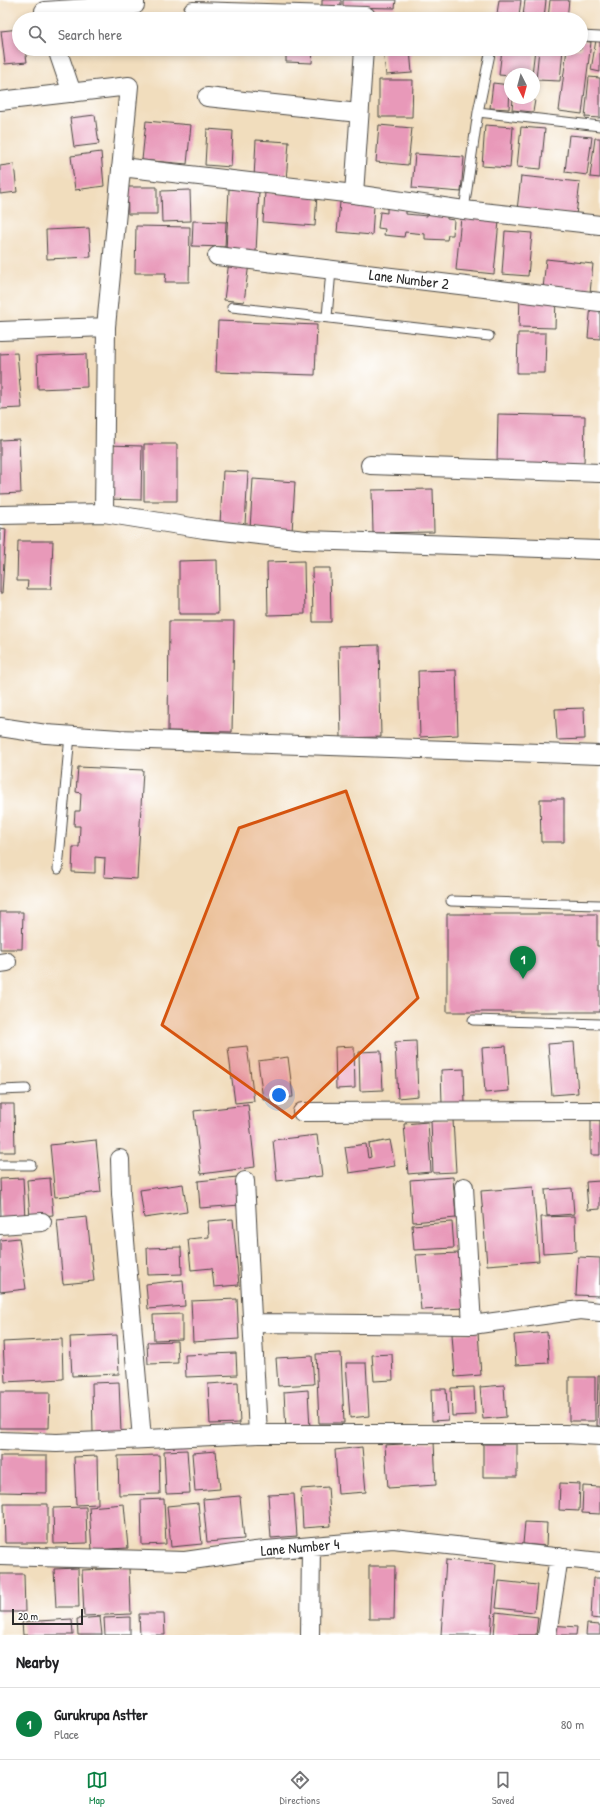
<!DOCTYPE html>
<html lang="en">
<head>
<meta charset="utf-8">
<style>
	body { margin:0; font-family:"Patrick Hand",sans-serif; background:#f2f2f2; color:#202124 }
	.compass { position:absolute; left:504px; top:68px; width:36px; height:36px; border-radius:50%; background:#fff; box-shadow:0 2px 6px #0003; rotate:174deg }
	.scale { position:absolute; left:12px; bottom:10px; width:71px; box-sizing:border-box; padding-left:4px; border:2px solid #2b2b2b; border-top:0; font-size:11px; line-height:14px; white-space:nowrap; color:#2b2b2b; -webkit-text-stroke:3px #fff; paint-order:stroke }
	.you { position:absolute; left:279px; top:1095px; width:14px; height:14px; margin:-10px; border:3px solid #fff; border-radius:50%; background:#1a73e8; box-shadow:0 0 0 6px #1a73e833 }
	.badge { display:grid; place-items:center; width:26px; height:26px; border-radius:50%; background:#0b8043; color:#fff; font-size:13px; font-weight:700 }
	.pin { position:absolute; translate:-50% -33px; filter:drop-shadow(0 1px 2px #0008) }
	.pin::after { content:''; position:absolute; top:21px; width:14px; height:12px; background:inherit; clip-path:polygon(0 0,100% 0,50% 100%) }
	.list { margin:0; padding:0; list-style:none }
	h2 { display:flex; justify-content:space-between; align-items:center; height:52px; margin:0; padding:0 16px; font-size:17px }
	h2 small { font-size:13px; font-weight:400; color:#757577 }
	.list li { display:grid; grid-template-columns:26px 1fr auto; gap:12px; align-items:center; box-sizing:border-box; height:72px; padding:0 16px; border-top:1px solid #e0e0e0 }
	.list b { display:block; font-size:15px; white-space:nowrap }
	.list p { margin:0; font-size:13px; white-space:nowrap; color:#757577 }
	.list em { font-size:13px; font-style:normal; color:#757577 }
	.icon { flex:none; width:22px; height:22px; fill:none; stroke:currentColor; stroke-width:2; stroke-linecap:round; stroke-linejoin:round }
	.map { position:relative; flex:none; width:600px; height:1635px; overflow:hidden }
	.search { position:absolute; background:#fff; box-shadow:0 2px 6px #0003; left:12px; right:12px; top:12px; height:44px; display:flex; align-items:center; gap:10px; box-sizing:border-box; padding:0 14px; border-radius:22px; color:#757577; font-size:15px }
	.sheet { height:124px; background:#fff }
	nav { display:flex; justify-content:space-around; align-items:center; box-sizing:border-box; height:56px; border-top:1px solid #e0e0e0; background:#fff; font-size:11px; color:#757577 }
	nav a { display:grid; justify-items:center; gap:2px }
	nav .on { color:#0b8043 }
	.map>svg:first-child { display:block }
	.building { fill:#e899b9 }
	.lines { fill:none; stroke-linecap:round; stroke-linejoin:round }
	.service-casing { stroke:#494641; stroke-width:11 }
	.minor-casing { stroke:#494641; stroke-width:20 }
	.service { stroke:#fff; stroke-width:9 }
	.minor { stroke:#fff; stroke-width:18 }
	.marked { fill:#d5540f; fill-opacity:0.2; stroke:#d5540f; stroke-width:3; stroke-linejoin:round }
	.labels { text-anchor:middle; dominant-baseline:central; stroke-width:3; stroke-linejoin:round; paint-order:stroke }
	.street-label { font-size:15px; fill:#2b2b2b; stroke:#fff }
</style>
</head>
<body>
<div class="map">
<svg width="600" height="1635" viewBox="0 0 600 1635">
	<rect width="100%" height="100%" fill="#fff"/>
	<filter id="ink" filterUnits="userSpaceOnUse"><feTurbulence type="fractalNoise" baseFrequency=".025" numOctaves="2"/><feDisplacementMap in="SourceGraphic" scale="8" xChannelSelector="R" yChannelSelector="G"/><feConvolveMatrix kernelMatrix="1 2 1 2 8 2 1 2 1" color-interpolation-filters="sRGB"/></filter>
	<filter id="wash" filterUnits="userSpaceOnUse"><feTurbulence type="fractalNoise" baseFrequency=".012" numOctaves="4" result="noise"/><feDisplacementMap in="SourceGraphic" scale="16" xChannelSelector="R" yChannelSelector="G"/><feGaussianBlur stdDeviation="0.9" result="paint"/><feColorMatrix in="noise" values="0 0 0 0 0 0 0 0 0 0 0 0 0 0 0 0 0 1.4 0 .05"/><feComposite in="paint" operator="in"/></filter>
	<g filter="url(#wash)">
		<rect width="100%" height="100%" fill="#f1ddbd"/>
		<g id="blocks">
			<!-- building -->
			<path class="building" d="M322,0H341V10L322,9Z
				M343,0H396L395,8L343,7Z
				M499,0H521L519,16L497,14Z
				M525,0H546L544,18L523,16Z
				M550,0H569L567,19L548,18Z
				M19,29V49H25L27,62L5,64L1,31Z
				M596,40L600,41V72L591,70Z
				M581,41L591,42L582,114L559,111L567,49H581Z
				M286,49H313L312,63L286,62Z
				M383,49H410L412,73L386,75Z
				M502,49H535L532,74H510V76L499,75Z
				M539,49H563L560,81L536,80Z
				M589,77L600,78V118L585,117Z
				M379,80H413L412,117H379Z
				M493,83L510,85L509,109L490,108Z
				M513,98L535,100L533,112L512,110Z
				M95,115L99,144L74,147L70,118Z
				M146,121L191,125L187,164L142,160Z
				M379,125L412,128L408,165L376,162Z
				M485,125L513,127L510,168L482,166Z
				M521,127L545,129L541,169L517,167Z
				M207,129L233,131L231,167L205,165Z
				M569,135L592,137L587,175L565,172Z
				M595,138H600V178L590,177Z
				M256,140L289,142L286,181L254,178Z
				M101,152L104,186L75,190L71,156Z
				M415,154L464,157L461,192L412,188Z
				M14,164L17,192L0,194V166Z
				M521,176L580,182L576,215L517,210Z
				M127,187H157V214H128Z
				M229,189L259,191L256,252L226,251Z
				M190,190L191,221L162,222L161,191Z
				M265,192L317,195L315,226L263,222Z
				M340,202L374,205L372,235L337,232Z
				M387,208L406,210V214L427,216L428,212L447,213V219L454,220L453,235H448L447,240L425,239V234L405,232L404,237L384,235L385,229L378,228L380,212L387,213Z
				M461,217L499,221L494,274L456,270Z
				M193,221L226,222L225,247L192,246Z
				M136,226L190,227L189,282H165L166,273H135Z
				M89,228L91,257L47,259L46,230Z
				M505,231L532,233L528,276L502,274Z
				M546,259L593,264L590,293L543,289Z
				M229,261L249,263L244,302L224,300Z
				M520,296L556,297L555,328L519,327Z
				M591,304L600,305V339L588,338Z
				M218,321L317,325L315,375L216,372Z
				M518,333H546L545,373H517Z
				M17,353L22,408L0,409V354Z
				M86,354L87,387L38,389L37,356Z
				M498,414L585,416L584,466L497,464Z
				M19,439L21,493L0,494V440Z
				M144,444H177V501H144Z
				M107,445L142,446L141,500L106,499Z
				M223,471L248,472L245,525L220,524Z
				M253,479L295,482L292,532L250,529Z
				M433,489L434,532L373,533L372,490Z
				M0,528L6,529L2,593H0Z
				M18,541H53L51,589H27L28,581H17Z
				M217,560L218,614H179V561Z
				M304,561L305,614L268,615L267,562Z
				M312,568H330L331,622H313Z
				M169,621H234L232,732L168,731Z
				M379,645L381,737L341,738L339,646Z
				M456,670L458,735L420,737L418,671Z
				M584,708L585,739L557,740L555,709Z
				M78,767L143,770L137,879L104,877L105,858L95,857V873L72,872L73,847H79L80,826H74L75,811H80L81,793L76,792Z
				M540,799H564V842H541Z
				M0,912H23L22,949H0Z
				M447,914H597V946H600V1012H447Z
				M416,1041L418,1096L398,1098L395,1042Z
				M574,1042L578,1093L552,1095L548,1044Z
				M247,1046L254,1101L235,1103L228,1048Z
				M354,1046L355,1088L336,1089L335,1047Z
				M506,1046L509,1091L485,1093L482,1048Z
				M381,1051L383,1090L360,1091L359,1052Z
				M288,1057L293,1097L263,1100L258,1061Z
				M464,1069L465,1104H442L441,1070Z
				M0,1104H14L15,1152H0Z
				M248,1105L255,1167L201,1174L194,1111Z
				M591,1119H600V1155H591Z
				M453,1120L456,1172L433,1173L431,1121Z
				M428,1122L431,1172L408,1174L404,1124Z
				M317,1135L322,1176L277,1181L273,1140Z
				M96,1140L101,1192L55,1197L50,1145Z
				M390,1140L395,1166L349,1173L345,1147L366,1144L368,1158L371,1157L369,1144Z
				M237,1177L240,1205L200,1208L198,1181Z
				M453,1177L456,1218L413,1222L410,1180Z
				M23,1178L25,1219L1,1221L0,1179Z
				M50,1178L53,1215L30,1217L27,1180Z
				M600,1181V1209L588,1210L586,1182Z
				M183,1184L187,1212L144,1218L140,1190Z
				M533,1187L539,1261L487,1265L481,1191Z
				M572,1188L574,1214L547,1216L545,1190Z
				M575,1216L576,1251L543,1253L541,1217Z
				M87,1217L94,1281L63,1284L57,1220Z
				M233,1219L239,1285L214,1287L212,1268L191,1270L188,1239L209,1237L208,1221Z
				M452,1222L454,1248L414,1250L412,1225Z
				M19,1238L26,1289L0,1292V1240Z
				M181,1247L182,1274L148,1275L147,1248Z
				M459,1253L465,1308L421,1310L416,1255Z
				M578,1257L600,1258V1296L576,1295Z
				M183,1280L185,1306L148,1309L146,1284Z
				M237,1299L239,1339L193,1342L191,1301Z
				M182,1314V1339L154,1340L153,1315Z
				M478,1332L481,1375L455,1377L452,1334Z
				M547,1332L549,1363L516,1365L514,1335Z
				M117,1335L119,1374L72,1376L70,1337Z
				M62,1339L63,1379L5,1382L3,1342Z
				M177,1341L178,1363L148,1364L147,1342Z
				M236,1353L237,1375L186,1377L185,1355Z
				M341,1353L344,1423H319L316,1354Z
				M392,1354L393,1380L374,1381L372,1355Z
				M312,1356L314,1384L278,1386L276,1358Z
				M346,1363H366L369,1416L350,1418Z
				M598,1375H600V1426H597Z
				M569,1377H595V1421H569Z
				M119,1382L121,1432L93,1433L92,1383Z
				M238,1382L240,1423L210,1424L208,1384Z
				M504,1385L506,1417L483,1419L480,1387Z
				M474,1387L475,1415L452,1416L451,1388Z
				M431,1389H446L448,1420L432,1421Z
				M308,1390L310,1429L286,1431L284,1392Z
				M0,1392H50L49,1428H0Z
				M434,1442L436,1485L388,1488L385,1445Z
				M483,1444H517V1477H483Z
				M362,1447L366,1492L338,1494L335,1450Z
				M187,1450L190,1493L166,1494L164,1451Z
				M216,1451L220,1489L195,1491L192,1453Z
				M159,1455L160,1494L119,1495L118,1456Z
				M0,1456H47V1493L0,1492Z
				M97,1456L98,1504L76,1505L74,1457Z
				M560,1483L580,1484L579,1511L559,1510Z
				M583,1486L600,1487V1514L582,1513Z
				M328,1487L331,1526L303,1528L301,1489Z
				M294,1494L297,1536L271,1538L268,1495Z
				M240,1496L244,1539L207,1542L203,1499Z
				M164,1499L166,1544L142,1545L141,1500Z
				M198,1503L202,1544L171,1547L167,1506Z
				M4,1504H48V1543H5Z
				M124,1504L128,1548L92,1550L89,1507Z
				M86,1507L87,1543L54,1544L53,1508Z
				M525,1522L547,1523L546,1546L523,1544Z
				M446,1560L496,1564L491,1635H441Z
				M369,1566H395L394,1619H369Z
				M78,1568L79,1607H56L54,1569Z
				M129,1568L131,1614L84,1616L82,1570Z
				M0,1574H24L25,1612H0Z
				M593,1578H600V1619L591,1618Z
				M499,1581L537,1585L534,1612L496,1608Z
				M496,1612L538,1617L536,1635H494Z
				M139,1614H164L165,1635H140Z
				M100,1617L102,1635H78L77,1619Z
				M130,1617V1635H105L104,1618Z
				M72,1619L73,1635H23L22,1622Z
				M587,1624L600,1625V1635H586Z
				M551,1625L577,1627L576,1635H550Z"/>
		</g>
	</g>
	<g filter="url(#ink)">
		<use href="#blocks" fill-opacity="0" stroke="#494641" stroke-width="1"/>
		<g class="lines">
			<defs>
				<path id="service" d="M581,36L600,37
					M478,112L600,126
					M464,210L478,112L491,49
					M232,307L489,336
					M327,317L331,270
					M58,869L70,735
					M451,901L600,905
					M473,1020L600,1024
					M0,1090L26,1089
					M0,1165H31"/>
				<path id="minor" d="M44,11L135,5V0
					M193,11L366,16V19
					M57,49L72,93
					M207,97L359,113
					M0,101L129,86L106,327L104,513
					M121,167L354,194L464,210L600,225
					M354,194L364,49
					M217,256L600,302
					M0,331L106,327
					M370,465L600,473
					M0,515L104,513L204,529L306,540L600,550
					M0,727L46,734L119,739L600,755
					M0,963L7,962
					M302,1112L600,1111
					M120,1159L121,1194L142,1439
					M245,1181L258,1434
					M464,1187L472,1325
					M0,1225L42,1222
					M253,1323L472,1325L580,1310L600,1312
					M0,1441L57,1443L258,1434H565L600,1436
					M0,1556L185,1561L255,1551L393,1539L600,1562
					M310,1635L311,1546
					M547,1635L559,1557"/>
			</defs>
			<!-- service casing -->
			<use href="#service" class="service-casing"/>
			<!-- minor casing -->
			<use href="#minor" class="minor-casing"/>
			<!-- service -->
			<use href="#service" class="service"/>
			<!-- minor -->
			<use href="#minor" class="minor"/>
		</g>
	</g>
	<!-- marked area -->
	<path class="marked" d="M346,791L418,998L292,1118L162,1025L239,828Z"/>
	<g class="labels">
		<!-- street labels -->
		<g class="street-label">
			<text transform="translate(409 279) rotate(7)">Lane Number 2</text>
			<text transform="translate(300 1547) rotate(-5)">Lane Number 4</text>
		</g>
	</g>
</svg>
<svg class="compass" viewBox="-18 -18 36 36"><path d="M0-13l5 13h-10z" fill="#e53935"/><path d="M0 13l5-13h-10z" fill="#757577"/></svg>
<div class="scale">20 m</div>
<div class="you"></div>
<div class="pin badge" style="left:523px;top:979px">1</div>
<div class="search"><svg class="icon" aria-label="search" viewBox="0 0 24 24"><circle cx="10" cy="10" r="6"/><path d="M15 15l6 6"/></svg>Search here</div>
</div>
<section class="sheet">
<h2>Nearby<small></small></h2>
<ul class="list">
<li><span class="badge">1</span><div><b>Gurukrupa Astter</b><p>Place</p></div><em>80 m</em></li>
</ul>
</section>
<nav>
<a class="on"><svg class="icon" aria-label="map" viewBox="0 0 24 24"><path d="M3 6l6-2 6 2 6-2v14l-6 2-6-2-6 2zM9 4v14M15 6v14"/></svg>Map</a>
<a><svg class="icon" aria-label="directions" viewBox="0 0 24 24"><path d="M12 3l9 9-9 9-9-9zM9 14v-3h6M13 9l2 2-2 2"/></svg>Directions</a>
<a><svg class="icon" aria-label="saved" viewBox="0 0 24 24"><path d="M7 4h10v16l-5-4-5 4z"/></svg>Saved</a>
</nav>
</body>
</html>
